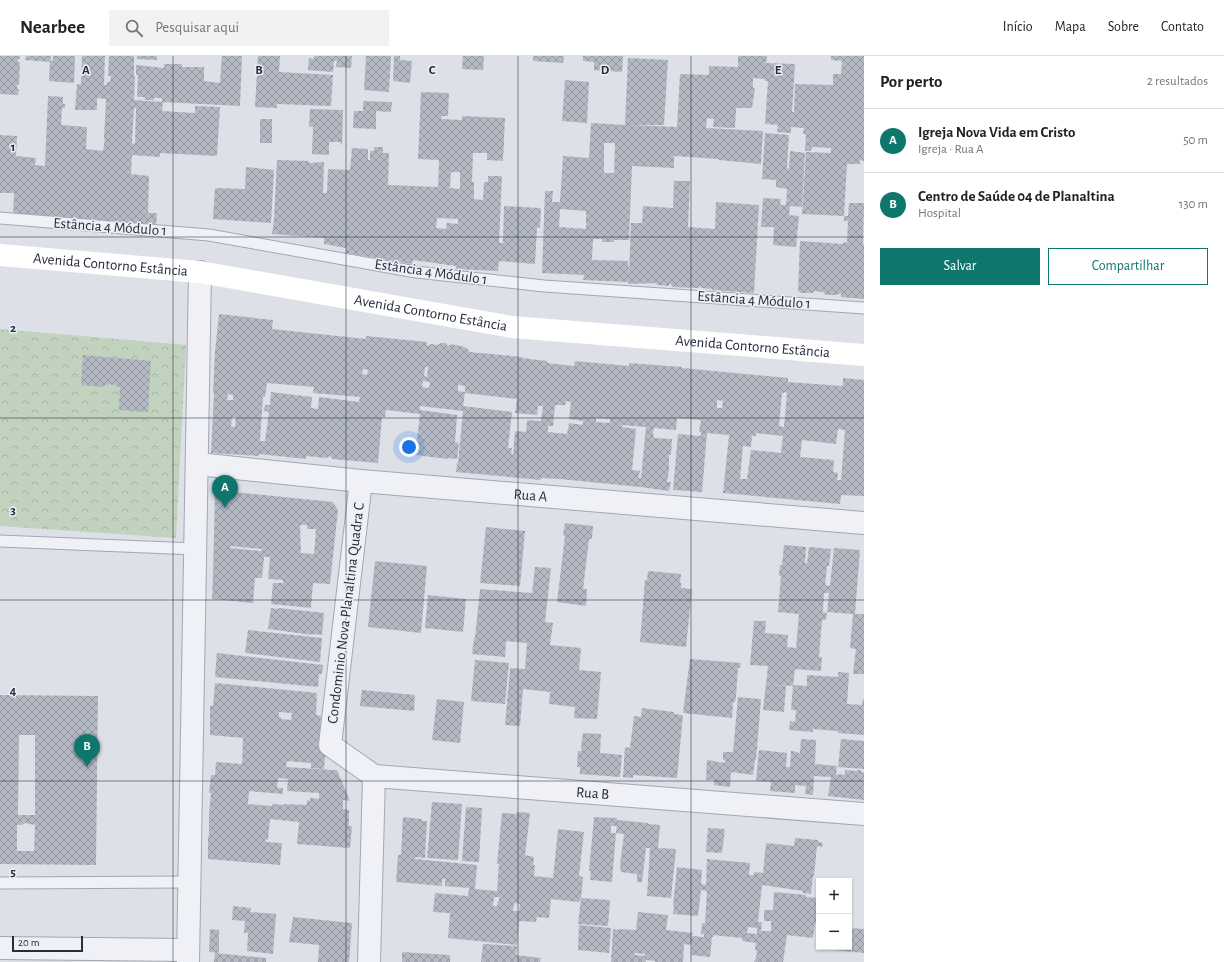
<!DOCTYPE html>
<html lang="pt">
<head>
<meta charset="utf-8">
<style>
	body { margin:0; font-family:"Alegreya Sans",sans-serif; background:#f2f2f2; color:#222 }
	.controls { position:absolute; right:12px; bottom:12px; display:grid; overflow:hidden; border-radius:0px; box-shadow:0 1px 3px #0004 }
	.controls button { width:36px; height:36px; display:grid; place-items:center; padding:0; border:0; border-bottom:1px solid #e0e0e0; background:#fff; color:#222; font:20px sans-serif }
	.scale { position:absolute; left:12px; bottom:10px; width:71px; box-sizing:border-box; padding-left:4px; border:2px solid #262d3e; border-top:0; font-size:11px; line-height:14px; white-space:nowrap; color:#262d3e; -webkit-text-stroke:3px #eceff5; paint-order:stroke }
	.you { position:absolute; left:409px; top:391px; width:14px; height:14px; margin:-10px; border:3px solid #fff; border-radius:50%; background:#1a73e8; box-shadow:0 0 0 6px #1a73e833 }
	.badge { display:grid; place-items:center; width:26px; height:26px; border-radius:50%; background:#0f766e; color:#fff; font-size:13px; font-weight:700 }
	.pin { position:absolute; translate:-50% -33px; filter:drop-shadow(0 1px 2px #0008) }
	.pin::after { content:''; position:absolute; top:21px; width:14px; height:12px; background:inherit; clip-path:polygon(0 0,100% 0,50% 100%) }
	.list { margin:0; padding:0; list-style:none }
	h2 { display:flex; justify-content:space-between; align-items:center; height:52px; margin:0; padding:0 16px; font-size:17px }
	h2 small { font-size:13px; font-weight:400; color:#767676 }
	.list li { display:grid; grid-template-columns:26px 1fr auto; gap:12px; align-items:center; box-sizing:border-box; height:64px; padding:0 16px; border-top:1px solid #e0e0e0 }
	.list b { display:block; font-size:15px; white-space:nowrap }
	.list p { margin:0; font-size:13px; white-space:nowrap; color:#767676 }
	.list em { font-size:13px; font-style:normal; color:#767676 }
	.actions { display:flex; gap:8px; padding:12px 16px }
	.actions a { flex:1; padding:9px 0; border:1px solid #0f766e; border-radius:0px; text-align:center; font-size:14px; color:#0f766e }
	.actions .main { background:#0f766e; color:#fff }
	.icon { flex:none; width:22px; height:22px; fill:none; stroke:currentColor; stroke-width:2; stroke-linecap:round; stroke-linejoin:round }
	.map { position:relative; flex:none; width:864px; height:906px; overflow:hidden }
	header { display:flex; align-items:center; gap:24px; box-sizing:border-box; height:56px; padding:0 20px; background:#fff; border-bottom:1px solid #e0e0e0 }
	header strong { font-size:19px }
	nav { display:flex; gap:22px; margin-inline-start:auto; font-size:14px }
	.search { width:280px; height:36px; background:#f2f2f2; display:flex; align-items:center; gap:10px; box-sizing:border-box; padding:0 14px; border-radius:0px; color:#767676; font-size:15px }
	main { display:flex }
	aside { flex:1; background:#fff }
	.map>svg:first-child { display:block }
	.park { fill:url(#park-crowns) }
	.building { fill:url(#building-cross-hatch); fill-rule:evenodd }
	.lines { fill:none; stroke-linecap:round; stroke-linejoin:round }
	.lane-casing { stroke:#a2a7b1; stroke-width:13 }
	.street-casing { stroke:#a2a7b1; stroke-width:24 }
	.lane { stroke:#f0f1f6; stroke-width:11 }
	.street { stroke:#f0f1f6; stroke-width:22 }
	.secondary { stroke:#fff; stroke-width:22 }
	.grid { fill:none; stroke:#262d3e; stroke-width:1; stroke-opacity:0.55 }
	.labels { text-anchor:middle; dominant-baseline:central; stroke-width:3; stroke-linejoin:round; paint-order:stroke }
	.street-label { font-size:15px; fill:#262d3e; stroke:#eceff5 }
	.grid-label { font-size:13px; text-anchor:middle; font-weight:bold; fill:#262d3e; stroke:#eceff5; stroke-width:3; stroke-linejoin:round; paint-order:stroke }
</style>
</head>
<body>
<header>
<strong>Nearbee</strong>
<div class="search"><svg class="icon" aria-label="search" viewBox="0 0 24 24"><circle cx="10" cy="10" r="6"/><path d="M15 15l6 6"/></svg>Pesquisar aqui</div>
<nav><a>Início</a><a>Mapa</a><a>Sobre</a><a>Contato</a></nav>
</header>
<main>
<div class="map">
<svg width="864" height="906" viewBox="0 0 864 906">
	<defs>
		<pattern id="park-crowns" width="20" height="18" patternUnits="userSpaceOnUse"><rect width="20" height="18" fill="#c1d2be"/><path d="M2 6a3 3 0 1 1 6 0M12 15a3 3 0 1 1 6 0" fill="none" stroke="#a6b5a4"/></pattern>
		<pattern id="building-cross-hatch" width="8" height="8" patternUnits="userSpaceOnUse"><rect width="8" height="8" fill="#b4b9c4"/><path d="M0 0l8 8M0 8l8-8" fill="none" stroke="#9297a1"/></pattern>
	</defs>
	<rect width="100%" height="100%" fill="#dde0e7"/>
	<!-- park -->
	<path class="park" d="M0,273L186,289L176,482L0,470Z"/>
	<!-- building -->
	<path class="building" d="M0,0H20V3H18V6H20L19,29H17V33H19L18,39L0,38Z
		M26,0H51L50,6L25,4Z
		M53,0H75L74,27L49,25L50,4L53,5Z
		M82,0H105L104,29H107V26H110L111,20H108L109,0H134V20H135L134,44L163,46L162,55L195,57V50L220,51L217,100L160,97V101L132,99L131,118L149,120L148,157H157L156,168L42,164V159L13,158L14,137H0V79L17,80L16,100L36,102L35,109L45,110L48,40L63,41V48H65V52H62L61,69L87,71L86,93L103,95L105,83H104L106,43L97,42V54H75L77,28H81ZM134,52H136L135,88L132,87Z
		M137,0H157V4L137,3Z
		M222,0H242L240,50L162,46V42H154V44H145V41H137L138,19H136V9L164,12V8H182V11H204V25L220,27Z
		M258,0H280L279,16L333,19L331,50L277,48V52L255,51Z
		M314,0H352L351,12L336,11L337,5H334L333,16L308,14L309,2L314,3Z
		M366,0H391L389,36L364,34Z
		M394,0H400V4L412,5L410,27L393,25Z
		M463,0H484L483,14L462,13Z
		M533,0H564L563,7L533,5Z
		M583,0H623L622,16L594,14V6L583,5Z
		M738,0H767L766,7L795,8L792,56H794L795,28L833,29V18H841L842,5L831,4V0H864V105L860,104V108H847L844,160H848L849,147H864L863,188H864V243L841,241V237L837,239H826L823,236L815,235L812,237H801L798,235L800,185L843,188L844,186L847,187L848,165H844V160L802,158L806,96L831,97V92L812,91L811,95H805L806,78H803L804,72L791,71V77L777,76L778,69L765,68L768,25H765V23L753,22V32H755L752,52H736L735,72L713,71L714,63L707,62L706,72L763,75L761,108L719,104V103L674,100V112L632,110L629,184H614V186H602V183H593L592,204L628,205L629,217L631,167H642L643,150L673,152L674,125H690L688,171L715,173L716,146L759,149L754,237L712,234V232L711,233L702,232L700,230L699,232L672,231L671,228H669V230L657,229L656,227L629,228L628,226L583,224L584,219L542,217L545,135H553L552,146H560L563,100L589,102L591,67L625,69L628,2L668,4L664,69H631L677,71L680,18L709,19V10L738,11ZM604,87H615L614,117H604ZM560,153L586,155V173L559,171Z
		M565,24L589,26L587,67L562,65Z
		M421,36L449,37L448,60H442L441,63L462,64V60L505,62L503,105L487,104V97H473L472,126H474V143L483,144L484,126H488V120H502L499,187H503L504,150L541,152L540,172L537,171L535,208L499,205L498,215L456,213V210L413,204L412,208L346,197V192L324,188V182L272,178L274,163L277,104L309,105V107L324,106L323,137H327L328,113L350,114L352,92L368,93V104H370V95H374V91H383V97H389L388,129L438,131L439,104L418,103ZM451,116H460V133L450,132ZM437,162L458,163V168L447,167L446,173L436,172Z
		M363,45L392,46L391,56L376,55V73L353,72L354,55H363Z
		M310,53L343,54L342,90L340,86H329V99L312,98L313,71L309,70Z
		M260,63H272V87H260Z
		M765,77L789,79L787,112L789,113L790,95L805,97L802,151L790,150L789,159L799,160L796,191L773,189L774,171H761L763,142L781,143L780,149H786L787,133L776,131V124L762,123Z
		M246,111L274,114L271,167L213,163L215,132L245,133Z
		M219,258L273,264L272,273L366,283V280L427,286V290L431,288L437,289L441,287H446L448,290L451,288L465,291L469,294V296L522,301V302L547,305V307L574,310L575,305L629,310V307L682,311V312L788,322V326L843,330V322L864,324V440L841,439L840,448L723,437L729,379L707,377L702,436L673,434L678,378L701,380V376H699L701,364L677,362L676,374L654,372L653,376L654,382L672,383L671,399L669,398V414L667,426H671L669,435L640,431L560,423L541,422V424L456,416L457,407H458L463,355L420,350V354L457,359L455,386L459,387L457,403L448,402V403L415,399L420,358L386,354L385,361H382L378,407L332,403L330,400L326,402L306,400V403L259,398V400L211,397L214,337H213L215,296ZM425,311H428L427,321L424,320ZM363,313L368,314L367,319L362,318ZM423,325L430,326L429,332L422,331ZM267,327L314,331L313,337L360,341L359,346L319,341L318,353L311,352L312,341L271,336L270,349H265L264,355L269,356L265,385H260L263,341H265ZM458,329L465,330V337L517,343L515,357L537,359L538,350H543L541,365L527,364L526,376L515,375L513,399L511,398L512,392H508L512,356L463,350L465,336L458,335ZM784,336L787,337L784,371L779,370L782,337H784ZM228,338L233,339V344H227ZM717,344L723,345L722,352H717ZM566,345L571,346L569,363L583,365V369L569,367L567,378L548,376V370H553L555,349H565ZM232,361H236L235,371L231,370ZM596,362L610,363V367L596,366ZM622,369L646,371L641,422H638L640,415L632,414L636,373L622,371ZM838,373L845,374L841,424H837L838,417L833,416L834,404L800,401L802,384L836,388ZM756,377L783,380L781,397L751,394L747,423H740L743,390L751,391L752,380H756Z
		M83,299L151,305L148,356L119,354L120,331H117L116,329L106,328L103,331L81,329Z
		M215,434L333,446L338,454L330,528L313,527L311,552L271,548L273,527H283V524L268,523L270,501H264L262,522H255L253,547L212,543L213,519ZM300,469H307V473H316L314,498L301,497ZM230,490L262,493V495L230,492Z
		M565,467L593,470L592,483H589L583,533H587L586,550L557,546L565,480L563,479Z
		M486,471L525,475L520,530L480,527Z
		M784,489L806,491L805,507H807L809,491L831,493L829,510H827L825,529L830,530L834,492L860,494L855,558H864V618H853L856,593L850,592L853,558L827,556L829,537H824L823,556L827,557L826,564H822L819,601H822L821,615L795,613L793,630L766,628L768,610L750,609L754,565H766L765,577L788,579L787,591L796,592L799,558L778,556L781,520H779L780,509H782Z
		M375,505L427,510L421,577L368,571Z
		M535,511L551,512L545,566L553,567L550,589L581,592L579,614L601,616L597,663L574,662L575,651L549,648L550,636L523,633L520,670L505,669L510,612L525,613L527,587L506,585L505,601L472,598L474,582H475L480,533L532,537Z
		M648,515L681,518L680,527H681V532L692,533L686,591L640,586L645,524H647Z
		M428,539L466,543L463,576L425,572Z
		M271,552L278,553L279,552L324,557L322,579L313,578V579L268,573Z
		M248,574L322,582L320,606L245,597Z
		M217,597L323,609L322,618H319L318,631L215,621Z
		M690,603L741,607L740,612H738L736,641L735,646H733L732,662L683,657Z
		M475,604L509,607L505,648L471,645Z
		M838,616L849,617L847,648L862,649L863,643H864V679L838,677V675L813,673V676L789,674L790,665L795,666L796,654H791L793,629L807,630V619L838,621Z
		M215,627L317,637L316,659L321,660L319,687L326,688L324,713L311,712V707L287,705L286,711L333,714H337L350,745L343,744V753L349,754V770H352L350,792L297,788L299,766L270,763L268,784L265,783V785L266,786L282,787L280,809L208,803V780H209V758L211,737H209L211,719H215L216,706L242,708L243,682L210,679V650H213ZM279,656L292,657L291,664L281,663V661H279ZM278,722L288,723L287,735L319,737V743L310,742V745L307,744V749L284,748V749L272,748V750L248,748L249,735L283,738V732H277Z
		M766,628L786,630L784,656L763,654Z
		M362,634L415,639L414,655L360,650Z
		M0,639L98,640L96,809L0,808ZM19,679H35V759H18ZM24,767L35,769L34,795H17V769H22Z
		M738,641L761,643L756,704H755L753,719L731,716L730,731L714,729V724H706L707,704L725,707V704H723V696H733Z
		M437,643L464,646L460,687L432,684Z
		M642,652L674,656V658L683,659L677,722L633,719V722L623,721L625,691L630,692L634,660L641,661Z
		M583,677L601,678L600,697L622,699L620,721L580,718V711H577L578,695H582L581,692Z
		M801,683L816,684L815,708L837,710L836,719H838V718L845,719V714L857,715V714H861V716H864V744L828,740L831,721L814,720L813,739L805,738L806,730L795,729V737L770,735L771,726L756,725L759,694L787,697L786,711H790L791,695L798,696V697H800Z
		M841,683L864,685V713L838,711Z
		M432,746L462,748L458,804L427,802Z
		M466,751L482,752L479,806L462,805Z
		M517,756L530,757L525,799L534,801L533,809H535L534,820L553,822L558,773L584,776L579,820L583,821L581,843L580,842L579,846L551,843L549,862L537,861L536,866L519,865L517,889L448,882L450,857L433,856L435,837L468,840L469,832L445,830V823H442V830L396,826L398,799H401L403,761L422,763V765H427L425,802L415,801V803L477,809L475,833L497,835L499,808H497L502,757L516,758ZM494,841H499V846L498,845L497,850H493ZM514,847L520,848L519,855H513Z
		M594,761L617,762V764L648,767V768L660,769L658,792L676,793L671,842L647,840L650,792H646L642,826H637V818L621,816L620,809L624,778L616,777L612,826L590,824L591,815H589ZM611,770H617L616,777H611Z
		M708,772L725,773L722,797L706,796Z
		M795,782L818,784V786L823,787L822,791L817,790L814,820H813L811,838L803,837V835L762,829L758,866H762L761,875H771V865H764V854H773L774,836L806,839V841L819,842V867H815L813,882L787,879L783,906H754L755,903H756L757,894H755L756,887L742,885V882L713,879V881H712L710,901L691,899L692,889L684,888L683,906H655V905L646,904V906H611L613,873L619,874V873L636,874L638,856L668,859L666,874L693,877L692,880L704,881V878H701L702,867H705L707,835L701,834L698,860L673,858L674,850L673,849L677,811L702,814L701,828L706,829L707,803L750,807L749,819H754V816L763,817L766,787L794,790ZM748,871L757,872V878L747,877ZM635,897L645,898V900L634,899Z
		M581,842L610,844L608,870L578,868Z
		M233,850L251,852L250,856L276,858L273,898L247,895L248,877H244L245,865L232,864Z
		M293,861L352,867L349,906H318L319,889L289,886Z
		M579,869L611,872L609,897L578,894Z
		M849,872L864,873V897L834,894L835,891H849Z
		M210,873L219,874V897L209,896Z
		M483,888L517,890L516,899L541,902L540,906H481Z
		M402,896L450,899V906H402Z
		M215,897L266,902V906H214Z"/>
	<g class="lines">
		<defs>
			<path id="lane" d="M0,162L209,179L416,216L544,230L864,252
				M0,485L195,493
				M1,827L189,826"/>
			<g id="street">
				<path id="s1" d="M197,408L361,425L864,467"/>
				<path id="s2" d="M361,425L330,689L374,720L864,758"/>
				<path d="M0,892L188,894"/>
				<path d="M188,906L200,216"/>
				<path d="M369,906L374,720"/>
			</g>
		</defs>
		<!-- lane casing -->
		<use href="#lane" class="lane-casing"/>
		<!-- street casing -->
		<use href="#street" class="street-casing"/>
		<!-- lane -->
		<use href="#lane" class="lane"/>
		<!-- street -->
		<use href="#street" class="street"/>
		<!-- secondary -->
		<path class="secondary" id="s3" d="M0,199L200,216L512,271L864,299"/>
	</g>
	<!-- grid -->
	<path class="grid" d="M173,0V906M346,0V906M518,0V906M691,0V906M0,181H864M0,362H864M0,544H864M0,725H864"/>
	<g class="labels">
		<!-- street labels -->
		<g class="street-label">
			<text transform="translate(110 171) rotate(4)">Estância 4 Módulo 1</text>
			<text stroke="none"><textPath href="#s3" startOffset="111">Avenida Contorno Estância</textPath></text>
			<text transform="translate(431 216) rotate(8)">Estância 4 Módulo 1</text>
			<text transform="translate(754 244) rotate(4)">Estância 4 Módulo 1</text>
			<text stroke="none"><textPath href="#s3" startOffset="435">Avenida Contorno Estância</textPath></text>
			<text stroke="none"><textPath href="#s3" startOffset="759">Avenida Contorno Estância</textPath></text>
			<text stroke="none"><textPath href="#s1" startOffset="335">Rua A</textPath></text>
			<text transform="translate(346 557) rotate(-83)">Condominio Nova Planaltina Quadra C</text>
			<text stroke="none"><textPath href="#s2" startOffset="539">Rua B</textPath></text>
		</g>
	</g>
	<g class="grid-label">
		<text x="86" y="18">A</text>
		<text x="259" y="18">B</text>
		<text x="432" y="18">C</text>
		<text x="605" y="18">D</text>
		<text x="778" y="18">E</text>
		<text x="13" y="95">1</text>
		<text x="13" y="276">2</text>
		<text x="13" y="458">3</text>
		<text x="13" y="639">4</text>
		<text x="13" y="820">5</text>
	</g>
</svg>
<div class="controls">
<button>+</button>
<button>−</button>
</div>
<div class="scale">20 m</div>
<div class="you"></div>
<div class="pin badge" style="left:225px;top:452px">A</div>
<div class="pin badge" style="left:87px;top:711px">B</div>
</div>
<aside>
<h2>Por perto<small>2 resultados</small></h2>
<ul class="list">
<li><span class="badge">A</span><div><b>Igreja Nova Vida em Cristo</b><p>Igreja · Rua A</p></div><em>50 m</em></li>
<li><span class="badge">B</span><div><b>Centro de Saúde 04 de Planaltina</b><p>Hospital</p></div><em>130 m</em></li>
</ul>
<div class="actions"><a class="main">Salvar</a><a>Compartilhar</a></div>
</aside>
</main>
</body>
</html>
